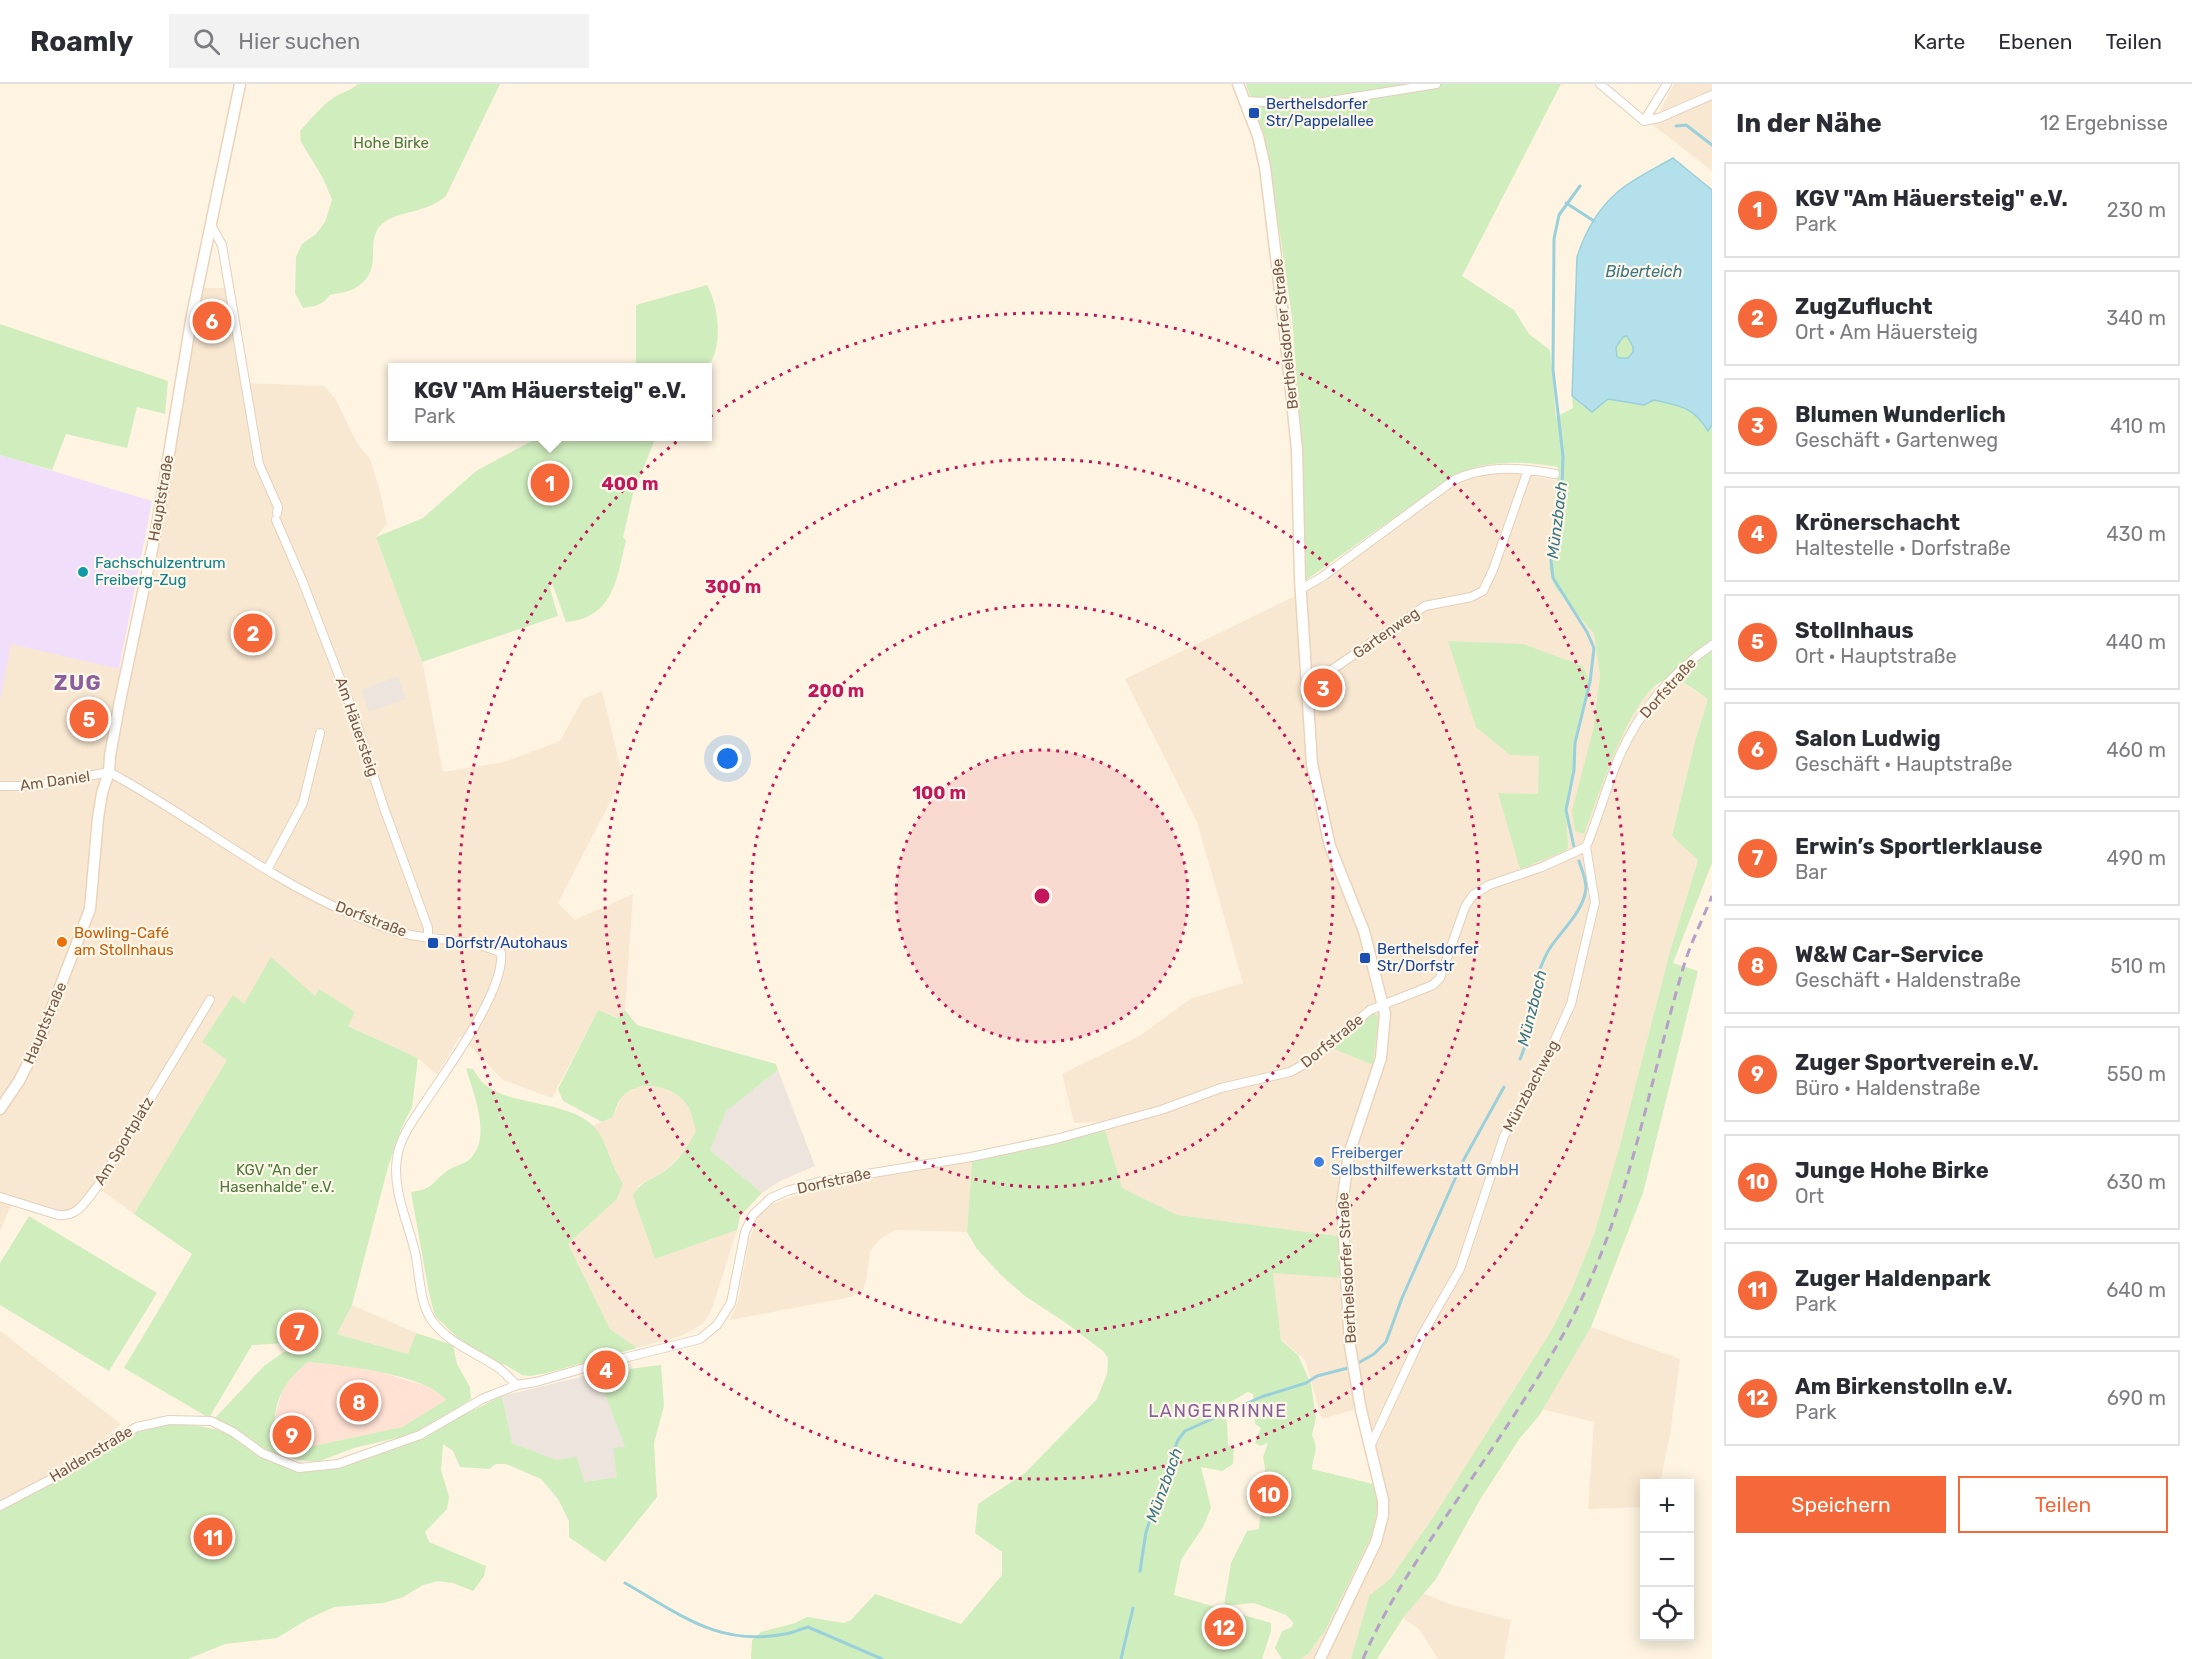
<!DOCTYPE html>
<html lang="de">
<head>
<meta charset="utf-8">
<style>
	body { margin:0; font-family:Rubik,sans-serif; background:#f2f2f3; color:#2b2b33 }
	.controls { position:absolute; right:18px; bottom:18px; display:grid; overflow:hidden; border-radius:0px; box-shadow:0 3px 15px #0003 }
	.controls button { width:54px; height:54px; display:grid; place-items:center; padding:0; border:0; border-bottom:2px solid #e1e1e2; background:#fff; color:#2b2b33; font:30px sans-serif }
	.you { position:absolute; left:728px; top:675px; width:21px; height:21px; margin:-15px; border:4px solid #fff; border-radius:50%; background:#1a73e8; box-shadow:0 0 0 9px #1a73e833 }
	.badge { display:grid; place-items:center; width:39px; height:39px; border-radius:50%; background:#f4683a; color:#fff; font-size:20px; font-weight:700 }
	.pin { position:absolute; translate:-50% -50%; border:3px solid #fff; box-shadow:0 2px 6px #0006 }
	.popup { position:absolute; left:388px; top:279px; width:324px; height:78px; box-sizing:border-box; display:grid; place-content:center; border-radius:0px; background:#fff; filter:drop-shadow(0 2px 4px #0005); font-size:20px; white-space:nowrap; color:#7c7c81 }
	.popup b { font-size:22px; color:#2b2b33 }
	.popup::after { content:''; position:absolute; left:50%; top:100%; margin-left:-12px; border:12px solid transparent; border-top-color:#fff }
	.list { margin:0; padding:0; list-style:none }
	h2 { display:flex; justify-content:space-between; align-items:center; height:78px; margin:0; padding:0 24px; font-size:26px }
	h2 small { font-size:20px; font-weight:400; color:#7c7c81 }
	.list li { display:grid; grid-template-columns:39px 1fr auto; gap:18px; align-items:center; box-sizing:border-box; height:96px; margin:0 12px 12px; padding:0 12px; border:2px solid #e1e1e2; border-radius:0px }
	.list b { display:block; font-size:22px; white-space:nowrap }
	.list p { margin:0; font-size:20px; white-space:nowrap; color:#7c7c81 }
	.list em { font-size:20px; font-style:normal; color:#7c7c81 }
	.actions { display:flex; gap:12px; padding:18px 24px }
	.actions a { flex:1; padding:14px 0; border:2px solid #f4683a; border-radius:0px; text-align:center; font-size:21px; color:#f4683a }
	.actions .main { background:#f4683a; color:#fff }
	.icon { flex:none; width:33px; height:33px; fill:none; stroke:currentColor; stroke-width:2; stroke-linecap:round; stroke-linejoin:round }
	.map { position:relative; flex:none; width:1712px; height:1575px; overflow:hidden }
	header { display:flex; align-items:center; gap:36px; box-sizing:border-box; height:84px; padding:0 30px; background:#fff; border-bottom:2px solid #e1e1e2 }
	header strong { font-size:28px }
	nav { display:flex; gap:33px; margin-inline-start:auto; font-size:21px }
	.search { width:420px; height:54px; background:#f2f2f3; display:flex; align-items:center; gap:15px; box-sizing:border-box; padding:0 21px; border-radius:0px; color:#7c7c81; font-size:22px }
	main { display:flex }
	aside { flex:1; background:#fff }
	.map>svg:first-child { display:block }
	.residential { fill:#f9e8d1 }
	.commercial { fill:#ffe2d4 }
	.industrial { fill:#ede5dd }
	.education { fill:#f1defb }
	.green { fill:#d0edbe; fill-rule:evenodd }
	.water { fill:#b3e0ea; stroke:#99d0dc; stroke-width:1.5; fill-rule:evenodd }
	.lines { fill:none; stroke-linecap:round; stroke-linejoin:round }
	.stream { stroke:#99d0dc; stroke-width:3 }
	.street-casing { stroke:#e3d0bc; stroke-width:10 }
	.secondary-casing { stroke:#ebd3bb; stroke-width:13 }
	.street { stroke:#fff; stroke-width:8 }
	.secondary { stroke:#fff; stroke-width:10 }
	.rail { stroke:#b69fc9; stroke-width:3; stroke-dasharray:9 6; stroke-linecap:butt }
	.ring { fill:none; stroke:#c2185b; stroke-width:3; stroke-dasharray:3 6 }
	.transit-dot { fill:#1a4fb4; stroke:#fff7e9; stroke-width:2 }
	.culture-dot { fill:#0f9aa8; stroke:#fff7e9; stroke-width:2 }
	.food-dot { fill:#e8710a; stroke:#fff7e9; stroke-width:2 }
	.shop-dot { fill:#3f7fe0; stroke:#fff7e9; stroke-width:2 }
	.labels { text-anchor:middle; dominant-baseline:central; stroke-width:4.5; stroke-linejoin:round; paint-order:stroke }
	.transit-label { font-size:15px; fill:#164399; stroke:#fff7e9; text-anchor:start }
	.park-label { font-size:15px; fill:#4b793a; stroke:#fff7e9 }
	.street-label { font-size:15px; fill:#785945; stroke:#fff7e9 }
	.culture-label { font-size:15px; fill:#0d838f; stroke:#fff7e9; text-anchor:start }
	.food-label { font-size:15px; fill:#c56008; stroke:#fff7e9; text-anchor:start }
	.shop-label { font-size:15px; fill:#366cbe; stroke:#fff7e9; text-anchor:start }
	.water-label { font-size:16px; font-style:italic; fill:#3a7887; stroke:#fff7e9 }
	.quarter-label { font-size:18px; letter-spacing:1.5px; fill:#89609c; stroke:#fff7e9 }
	.district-label { font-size:21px; font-weight:bold; letter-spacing:1.5px; fill:#89609c; stroke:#fff7e9 }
	.centre { fill:#c2185b; stroke:#fff7e9; stroke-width:3 }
	.ring-label { font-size:18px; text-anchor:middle; font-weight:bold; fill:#c2185b; stroke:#fff7e9; stroke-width:4.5; stroke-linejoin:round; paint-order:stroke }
</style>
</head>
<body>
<header>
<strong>Roamly</strong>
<div class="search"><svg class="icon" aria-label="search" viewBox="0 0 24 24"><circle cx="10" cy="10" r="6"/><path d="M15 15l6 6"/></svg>Hier suchen</div>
<nav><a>Karte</a><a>Ebenen</a><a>Teilen</a></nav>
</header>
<main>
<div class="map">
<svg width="1712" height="1575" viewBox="0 0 1712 1575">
	<rect width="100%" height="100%" fill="#fef4e1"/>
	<!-- residential -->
	<path class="residential" d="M1674,0H1712V87L1653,41Z
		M203,204H227L245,299L324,302L335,314L357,359L370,375L380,407L387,440L376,453L423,581L443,688L504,678L560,657L583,615L602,607L623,693L558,819L575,836L633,810L625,926L618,934L598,926L552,1014L503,996L460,952L437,991L418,974L347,941L355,929L319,905L315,913L243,920L234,912L202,958L227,976L134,1130L97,1103L67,1132L13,1117L0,1147V557L131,587L157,471Z
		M1489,387H1508L1558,397L1549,486L1554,502L1594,550L1600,591L1593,646L1622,652L1641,616L1663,597L1678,596L1708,615L1695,657L1672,752L1698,775L1670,867L1620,1061L1594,1150L1571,1207L1551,1247L1434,1432L1390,1495L1449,1520L1511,1536L1504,1575H1438L1419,1545L1369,1512L1351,1575H1300L1308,1570L1325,1547L1372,1451L1378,1420L1357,1325L1322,1335L1305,1276L1281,1255L1273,1189L1338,1152L1177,1132L1121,1104L1102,1038L1074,1039L1062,990L1141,951L1190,915L1243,899L1197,738L1125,595L1297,511L1455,399Z
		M651,1001L662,1003L685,1017L692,1031L696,1047L687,1064L667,1085L638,1102L655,1175L737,1146L712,1225L703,1240L681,1252L637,1264L610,1245L568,1160L617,1115L618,1092L605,1059L593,1042L613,1033L622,1012L637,1003Z
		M972,1077L967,1148L895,1146L880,1155L870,1167L866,1197L863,1205L851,1213L730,1236L738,1217L749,1156L754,1143L758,1133L772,1120L819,1103Z
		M352,1221L416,1249L408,1270L337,1250Z
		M1591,1243L1680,1275L1670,1351L1660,1399L1644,1400V1423L1588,1425L1594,1338L1542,1325Z
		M0,1247L121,1340L73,1381L0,1420Z"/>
	<!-- commercial -->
	<path class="commercial" d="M308,1278L354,1283L380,1288L423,1301L441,1310L447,1316L402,1343L304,1364L288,1360L275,1349L274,1336L282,1307L291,1292Z"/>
	<!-- industrial -->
	<path class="industrial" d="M398,592L406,615L369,628L361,606Z
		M778,986L815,1082L780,1097L762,1109L710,1066L725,1027Z
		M597,1289L626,1363L613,1365L618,1393L583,1398L557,1376L512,1359L502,1312Z"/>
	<!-- education -->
	<path class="education" d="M0,371L152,417L119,585L11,560L0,617Z"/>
	<!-- green -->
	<path class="green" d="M358,0H500L446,112C427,129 398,127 383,139C362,157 386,184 357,203C350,208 338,209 330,211C323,221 315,222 303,224L295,209L296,173L302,160L316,150L325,138L332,116L323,94L301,58L300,47C311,35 322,21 336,12C344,8 351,6 358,0Z
		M1246,0H1561L1462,192L1514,226L1529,250L1550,266L1556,333L1573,324L1572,312L1583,322L1608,315L1644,321L1654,316C1681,322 1693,321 1707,346L1712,341V779L1673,879L1698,887L1643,1109L1591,1243L1539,1332L1520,1354L1481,1414L1436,1495L1403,1534L1377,1575H1351L1369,1512L1390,1495L1434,1432L1551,1247L1571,1207L1594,1150L1620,1061L1670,867L1698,776L1672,752L1695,657L1708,615C1696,607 1679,591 1663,597C1630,611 1597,716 1584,750L1575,747L1572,727L1593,646L1600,591L1594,550L1554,502L1549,485L1558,383C1522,377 1486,375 1453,392L1306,496L1301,351L1292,233L1268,68Z
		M707,201C719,221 724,267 706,284L634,283L636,279V221Z
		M0,240L168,297L165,330L137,323L127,364L66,350L52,386L0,371Z
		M1627,252L1633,263V268L1628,274H1620L1617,273L1616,263L1623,253Z
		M541,352L656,353L633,410L623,453L626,456C617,494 614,534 566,538L552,499L549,501L558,532L422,578L376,453L423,434L476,387Z
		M1448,557L1523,560L1583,582L1590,598L1575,659L1574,686L1569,708L1566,726L1568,764L1565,767L1520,785L1498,709L1538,710L1539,672L1510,671L1476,643Z
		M271,873L315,912L319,905L355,928L348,942L418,974L412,1023L401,1045L388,1083L352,1221L337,1250L408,1270L416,1249L453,1261L457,1280L470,1303L471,1315L418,1349L354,1364L317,1378L298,1376L264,1366L215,1334L264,1282L284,1268L301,1263L302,1258L252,1261L209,1334L124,1284L192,1170L134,1130L227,976L202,958L233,911L244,920ZM308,1278C340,1281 426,1290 446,1316L402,1343L304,1364L288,1360L275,1349C273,1318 283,1298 308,1278Z
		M598,926L617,934L625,926L637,941L776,980L778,986L726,1027L710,1066L762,1109L740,1132L737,1146L655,1175L633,1112C640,1097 654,1095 666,1086C679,1076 689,1061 696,1047C693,1037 691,1023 683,1016C667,1001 640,995 623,1012C618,1016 615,1027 613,1033L602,1038L563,1017L558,1005Z
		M1371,930H1375L1378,932V937L1373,981L1332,964Z
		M466,984L473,985C476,989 478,993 481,997C505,1022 558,1015 589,1038C608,1053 609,1080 623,1099L617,1115L568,1160L610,1245L637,1264L547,1289L530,1292L522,1291L504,1280L502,1282L458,1254L435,1232L429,1209L411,1108C436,1105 432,1096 450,1085C457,1081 465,1080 471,1074C492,1050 473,1010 466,984Z
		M1105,1046L1122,1104L1177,1131L1338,1152L1340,1194L1273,1189L1281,1256L1298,1271L1311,1300L1316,1334L1312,1351C1320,1367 1313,1369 1312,1385L1373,1400L1378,1420L1372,1451L1325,1547L1308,1570L1300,1575H1282L1275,1564L1282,1547L1292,1543L1293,1538L1286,1531L1254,1519L1224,1522L1231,1479L1247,1447L1259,1445L1260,1434L1264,1429L1258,1419L1259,1411L1264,1407L1265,1384L1263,1373L1268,1359L1260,1362L1255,1359L1261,1344L1255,1340L1253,1310L1248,1308L1220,1324L1227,1337L1228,1361L1234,1364L1233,1380L1222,1387L1201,1383L1211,1424L1203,1443L1181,1476L1174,1511L1271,1539V1547L1262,1575H751L752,1556L761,1548L795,1539L807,1533L844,1539L851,1536L875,1510L961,1540L1002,1491V1468L975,1449L978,1420L1025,1389L1097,1315L1107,1290L1108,1274L1103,1267L1066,1239L1025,1212L1001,1191L977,1165L967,1148L972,1077Z
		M29,1132L157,1209L109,1287L0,1221V1179Z
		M661,1281L664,1322L654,1359L657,1413L605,1478L569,1453V1437L558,1415L541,1395L506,1380H496L489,1385L460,1383L453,1367L443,1360L441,1386L449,1413L447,1425L425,1448L429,1458L486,1482L484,1492L473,1507L453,1499L438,1497L423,1501L403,1513L384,1519L334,1523L308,1535L277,1554L225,1560L188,1575H0V1425L76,1385L138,1348L169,1340L199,1342L232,1349L299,1385L338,1382L439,1343L502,1312L512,1359L557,1376L577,1373L584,1398L617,1393L613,1364L625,1363L597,1289Z"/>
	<!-- water -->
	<path class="water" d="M1673,74L1712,106V341L1708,347C1693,322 1680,322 1654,316L1644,321L1608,315L1592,328L1572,312L1577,173C1585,148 1599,123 1620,106C1636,93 1656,84 1673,74ZM1627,252L1633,263V268L1628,274H1620L1617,273L1616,263L1623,253Z"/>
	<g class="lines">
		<!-- stream -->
		<path class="stream" d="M1676,42L1686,41L1712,61
			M1566,119L1594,137
			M1574,763L1566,726L1574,686L1575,659L1590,598L1594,564L1587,548L1553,494L1551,476L1554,437L1562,403L1563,372L1553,286L1554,155L1559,131L1580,102
			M1520,975C1533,948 1528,917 1538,889C1542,881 1545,871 1550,864C1562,846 1584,827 1586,804C1586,795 1582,786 1579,777
			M1358,1279L1374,1270L1386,1258L1402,1214L1463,1077L1504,1003
			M1140,1487L1146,1448L1171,1373L1178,1356L1185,1347L1261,1313L1306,1299L1317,1292L1348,1284
			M625,1499C680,1530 718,1563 785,1550C793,1549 800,1545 808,1543L882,1575
			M1121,1575L1133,1524"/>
		<defs>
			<path id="street" d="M1600,0L1644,37L1659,34L1712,11
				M1244,17L1290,19L1324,18L1436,0
				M1644,37L1667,0
				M211,141L222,161L259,380L278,423L277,429
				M276,436L302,496L353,628L384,724L428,844V854
				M1301,505L1322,493L1454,396C1487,381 1519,383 1555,390
				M1306,593L1333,585L1425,522L1471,513L1483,507L1493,486L1528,386
				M0,702H37L109,688C191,732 264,793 351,830C370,838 390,847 411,851C442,857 472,855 501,869C505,906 449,982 428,1014C416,1032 400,1052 397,1074C392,1106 408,1138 415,1168C420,1190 419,1220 433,1238C451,1261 478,1269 500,1285C506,1290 511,1296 517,1301
				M267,786L303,719L320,649
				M0,1113L58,1131C78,1133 85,1118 97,1103L210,916
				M1370,1363L1422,1251L1460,1185L1504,1052L1537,996L1571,920L1595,818L1586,763
				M0,1422L74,1383L106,1360L137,1343L169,1336L211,1337L233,1348L262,1369L299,1384L338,1380L420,1351L482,1315L517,1301L536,1298L588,1283L700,1255L717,1241L731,1219L745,1148L753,1131L771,1114L787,1107L818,1098L971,1073L1056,1055L1161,1026L1221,1004L1290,988L1310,977L1370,926L1433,901L1440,894L1465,823L1473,811L1489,801L1542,783L1586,763C1599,732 1607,700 1620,671C1639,628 1673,587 1712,561"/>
			<path id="secondary" d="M1238,0L1258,52L1265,83L1284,239L1297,366L1300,495L1312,680L1330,762L1364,847L1385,930L1381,974L1349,1070L1342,1120L1350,1262L1361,1326L1383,1416V1431L1376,1458L1320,1575
				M0,1025L19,997L38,960L90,825L98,734L102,709L109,688L110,672L120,617L157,442L192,231L240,0"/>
		</defs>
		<!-- street casing -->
		<use href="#street" class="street-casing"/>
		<!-- secondary casing -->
		<use href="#secondary" class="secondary-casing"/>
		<!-- street -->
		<use href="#street" class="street"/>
		<!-- secondary -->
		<use href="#secondary" class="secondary"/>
		<!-- rail -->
		<path class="rail" d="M1363,1575C1385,1523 1416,1478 1447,1431C1490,1367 1535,1304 1571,1236C1628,1128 1648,1004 1682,888C1689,862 1702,837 1712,812"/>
	</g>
	<!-- distance rings -->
	<circle cx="1042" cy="812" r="146" fill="#c2185b" fill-opacity=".12"/>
	<g class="ring">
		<circle cx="1042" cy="812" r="146"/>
		<circle cx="1042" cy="812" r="291"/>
		<circle cx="1042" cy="812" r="437"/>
		<circle cx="1042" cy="812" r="583"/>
	</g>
	<!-- markers -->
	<g class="transit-dot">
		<rect x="1248" y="23" width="12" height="12" rx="3"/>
		<rect x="427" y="853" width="12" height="12" rx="3"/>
		<rect x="1359" y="868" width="12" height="12" rx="3"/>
	</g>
	<circle class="culture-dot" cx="83" cy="488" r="6"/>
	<circle class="food-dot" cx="62" cy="858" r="6"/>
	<circle class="shop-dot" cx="1319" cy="1078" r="6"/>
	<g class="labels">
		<!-- transit labels -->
		<g class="transit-label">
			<text x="1266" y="20">Berthelsdorfer<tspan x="1266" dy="17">Str/Pappelallee</tspan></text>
			<text x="445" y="859">Dorfstr/Autohaus</text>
			<text x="1377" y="865">Berthelsdorfer<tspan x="1377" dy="17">Str/Dorfstr</tspan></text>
		</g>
		<!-- park labels -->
		<g class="park-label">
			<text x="391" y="59">Hohe Birke</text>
			<text x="277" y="1086">KGV "An der<tspan x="277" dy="17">Hasenhalde" e.V.</tspan></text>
		</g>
		<!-- street labels -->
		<g class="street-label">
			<text transform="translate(1285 250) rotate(-96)">Berthelsdorfer Straße</text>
			<text transform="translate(161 414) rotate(-80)">Hauptstraße</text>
			<text transform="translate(1386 549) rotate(-35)">Gartenweg</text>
			<text transform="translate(1668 604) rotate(-48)">Dorfstraße</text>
			<text transform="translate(357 643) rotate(71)">Am Häuersteig</text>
			<text transform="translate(55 697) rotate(-8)">Am Daniel</text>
			<text transform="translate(371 835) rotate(21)">Dorfstraße</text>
			<text transform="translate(45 939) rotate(-67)">Hauptstraße</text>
			<text transform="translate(1332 957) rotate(-39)">Dorfstraße</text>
			<text transform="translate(1531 1002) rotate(-62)">Münzbachweg</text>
			<text transform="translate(124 1057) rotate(-59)">Am Sportplatz</text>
			<text transform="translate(834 1097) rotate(-12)">Dorfstraße</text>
			<text transform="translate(1347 1184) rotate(-93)">Berthelsdorfer Straße</text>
			<text transform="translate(91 1370) rotate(-31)">Haldenstraße</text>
		</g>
		<!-- culture labels -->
		<g class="culture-label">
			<text x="95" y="479">Fachschulzentrum<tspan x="95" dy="17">Freiberg-Zug</tspan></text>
		</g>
		<!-- food labels -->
		<g class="food-label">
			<text x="74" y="849">Bowling-Café<tspan x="74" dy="17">am Stollnhaus</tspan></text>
		</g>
		<!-- shop labels -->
		<g class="shop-label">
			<text x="1331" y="1069">Freiberger<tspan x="1331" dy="17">Selbsthilfewerkstatt GmbH</tspan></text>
		</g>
		<!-- water labels -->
		<g class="water-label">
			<text x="1644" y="187">Biberteich</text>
			<text transform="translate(1557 436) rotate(-83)">Münzbach</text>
			<text transform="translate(1532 924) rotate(-76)">Münzbach</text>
			<text transform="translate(1164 1401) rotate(-70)">Münzbach</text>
		</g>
		<!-- quarter labels -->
		<g class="quarter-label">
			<text x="1218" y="1327">LANGENRINNE</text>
		</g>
		<!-- district labels -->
		<g class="district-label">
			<text x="78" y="598">ZUG</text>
		</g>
	</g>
	<circle cx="1042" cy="812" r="9" class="centre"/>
	<g class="ring-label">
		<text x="630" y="406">400 m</text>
		<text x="733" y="509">300 m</text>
		<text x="836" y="613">200 m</text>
		<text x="939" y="715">100 m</text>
	</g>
</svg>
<div class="controls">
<button>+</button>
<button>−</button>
<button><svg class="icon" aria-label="locate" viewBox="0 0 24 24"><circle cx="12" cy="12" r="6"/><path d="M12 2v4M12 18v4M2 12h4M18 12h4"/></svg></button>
</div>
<div class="you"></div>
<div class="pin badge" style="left:550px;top:399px">1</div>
<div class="popup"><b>KGV &quot;Am Häuersteig&quot; e.V.</b>Park</div>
<div class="pin badge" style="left:253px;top:549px">2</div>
<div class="pin badge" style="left:1323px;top:604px">3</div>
<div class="pin badge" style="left:606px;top:1286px">4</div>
<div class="pin badge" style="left:89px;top:635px">5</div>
<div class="pin badge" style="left:212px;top:237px">6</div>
<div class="pin badge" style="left:299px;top:1248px">7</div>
<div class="pin badge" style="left:359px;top:1318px">8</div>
<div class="pin badge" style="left:292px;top:1351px">9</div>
<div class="pin badge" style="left:1269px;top:1410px">10</div>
<div class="pin badge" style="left:213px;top:1453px">11</div>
<div class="pin badge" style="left:1224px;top:1543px">12</div>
</div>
<aside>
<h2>In der Nähe<small>12 Ergebnisse</small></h2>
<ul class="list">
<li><span class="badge">1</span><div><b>KGV &quot;Am Häuersteig&quot; e.V.</b><p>Park</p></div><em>230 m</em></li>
<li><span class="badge">2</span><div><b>ZugZuflucht</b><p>Ort · Am Häuersteig</p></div><em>340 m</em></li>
<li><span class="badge">3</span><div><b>Blumen Wunderlich</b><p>Geschäft · Gartenweg</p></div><em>410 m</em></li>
<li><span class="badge">4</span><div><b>Krönerschacht</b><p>Haltestelle · Dorfstraße</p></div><em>430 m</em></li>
<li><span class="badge">5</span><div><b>Stollnhaus</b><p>Ort · Hauptstraße</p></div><em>440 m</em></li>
<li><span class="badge">6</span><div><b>Salon Ludwig</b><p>Geschäft · Hauptstraße</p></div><em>460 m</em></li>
<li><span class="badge">7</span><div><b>Erwin’s Sportlerklause</b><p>Bar</p></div><em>490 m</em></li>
<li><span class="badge">8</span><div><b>W&amp;W Car-Service</b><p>Geschäft · Haldenstraße</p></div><em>510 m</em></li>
<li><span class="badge">9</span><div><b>Zuger Sportverein e.V.</b><p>Büro · Haldenstraße</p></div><em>550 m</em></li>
<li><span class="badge">10</span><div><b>Junge Hohe Birke</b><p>Ort</p></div><em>630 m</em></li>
<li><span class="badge">11</span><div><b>Zuger Haldenpark</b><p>Park</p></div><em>640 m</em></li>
<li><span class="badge">12</span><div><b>Am Birkenstolln e.V.</b><p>Park</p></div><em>690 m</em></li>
</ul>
<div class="actions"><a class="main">Speichern</a><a>Teilen</a></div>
</aside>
</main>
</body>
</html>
